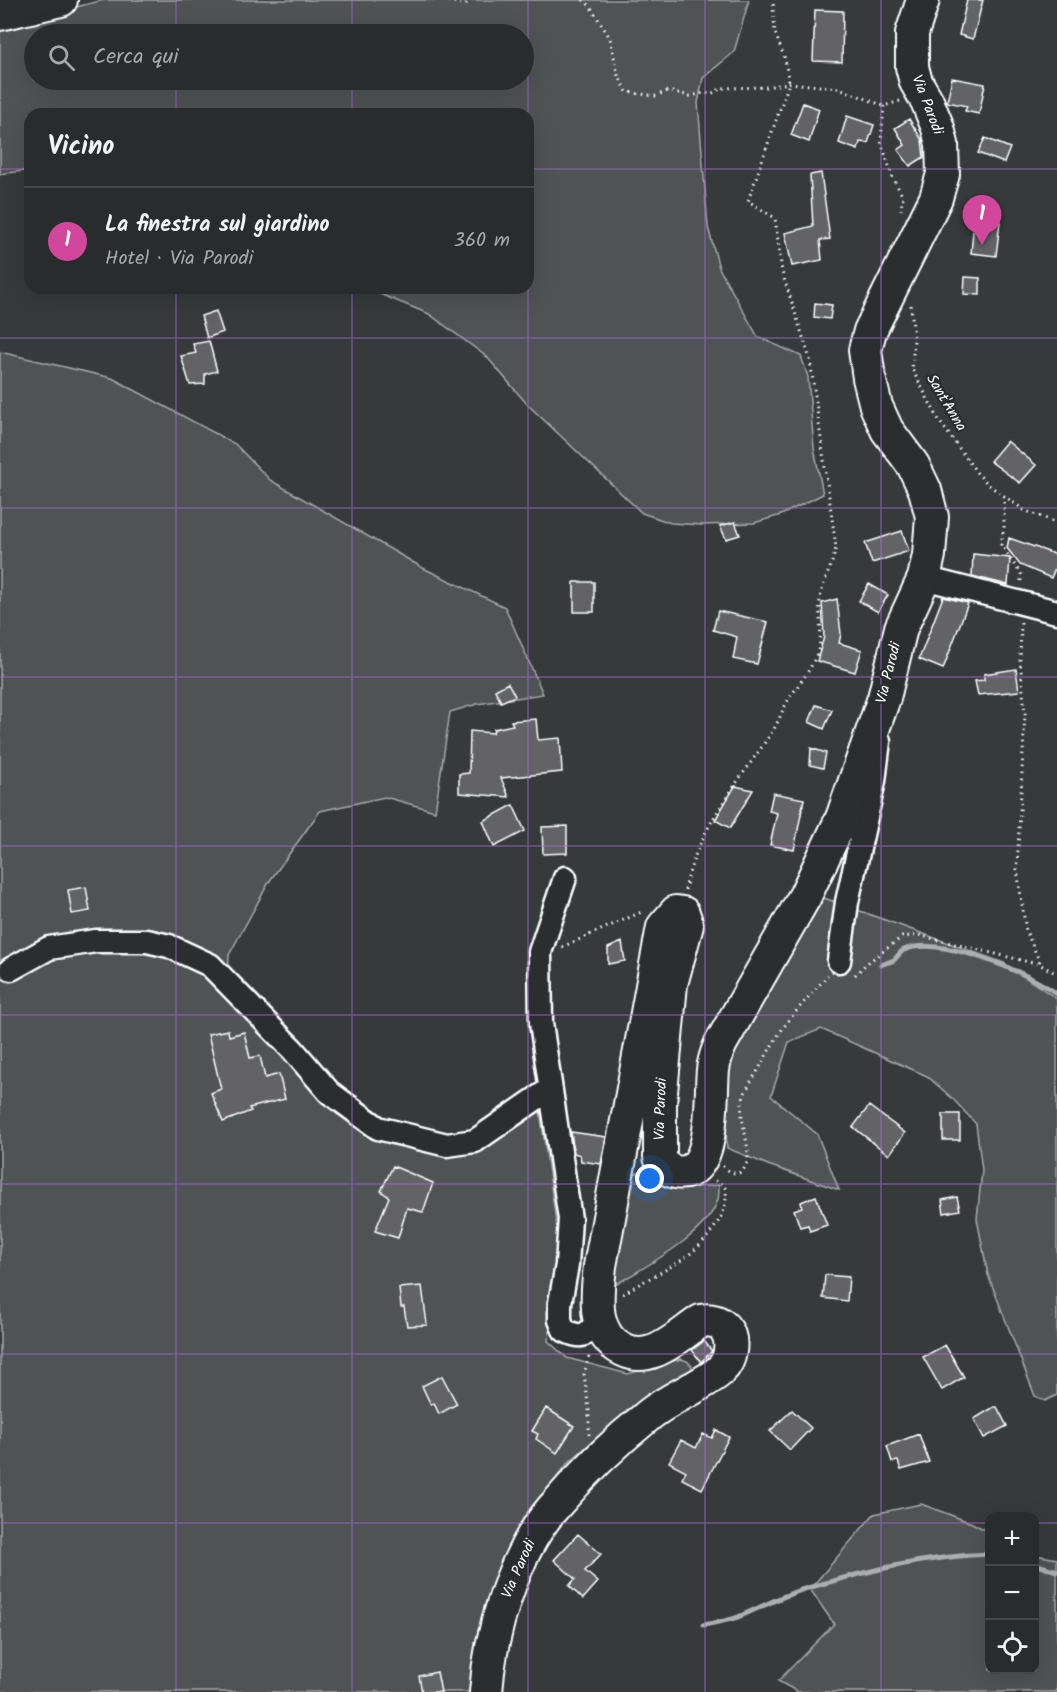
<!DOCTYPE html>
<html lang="it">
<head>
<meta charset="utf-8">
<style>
	body { margin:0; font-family:Kalam,sans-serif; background:#313434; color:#f1f3f6 }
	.controls { position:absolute; right:18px; bottom:18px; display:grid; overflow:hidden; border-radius:12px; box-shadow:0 6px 24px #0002 }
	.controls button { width:54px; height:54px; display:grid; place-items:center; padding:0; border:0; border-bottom:2px solid #454848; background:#292c2c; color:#f1f3f6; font:30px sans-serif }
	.you { position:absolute; left:650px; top:1179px; width:21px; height:21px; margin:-15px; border:4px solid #fff; border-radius:50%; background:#1a73e8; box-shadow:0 0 0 9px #1a73e833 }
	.badge { display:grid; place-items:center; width:39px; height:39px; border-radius:50%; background:#e69b98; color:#fff; font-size:20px; font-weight:700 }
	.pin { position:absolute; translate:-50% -50px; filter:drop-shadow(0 2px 3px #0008) }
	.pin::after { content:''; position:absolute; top:32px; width:21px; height:18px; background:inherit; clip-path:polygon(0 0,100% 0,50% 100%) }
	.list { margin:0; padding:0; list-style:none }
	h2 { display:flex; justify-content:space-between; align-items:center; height:78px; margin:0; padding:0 24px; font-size:26px }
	h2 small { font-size:20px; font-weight:400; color:#a5a7a9 }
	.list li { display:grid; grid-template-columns:39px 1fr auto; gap:18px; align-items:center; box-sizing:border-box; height:108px; padding:0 24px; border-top:2px solid #454848 }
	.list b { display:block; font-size:22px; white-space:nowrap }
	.list p { margin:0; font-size:20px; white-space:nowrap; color:#a5a7a9 }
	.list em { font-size:20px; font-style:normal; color:#a5a7a9 }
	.icon { flex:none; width:33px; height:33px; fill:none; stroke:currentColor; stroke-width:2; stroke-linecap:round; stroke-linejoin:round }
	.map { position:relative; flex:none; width:1057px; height:1692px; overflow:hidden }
	.search { position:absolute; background:#292c2c; box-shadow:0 6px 24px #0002; left:24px; top:24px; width:510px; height:66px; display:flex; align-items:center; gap:15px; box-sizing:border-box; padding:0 21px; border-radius:33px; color:#a5a7a9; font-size:22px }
	.panel { position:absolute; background:#292c2c; box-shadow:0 6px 24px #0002; left:24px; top:108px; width:510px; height:186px; border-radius:18px }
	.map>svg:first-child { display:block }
	.green { fill:#505354; stroke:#a8a9aa; stroke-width:1.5; fill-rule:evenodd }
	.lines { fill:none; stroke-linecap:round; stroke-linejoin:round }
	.stream { stroke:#adaeaf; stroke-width:5 }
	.building { fill:#636465; stroke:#fff; stroke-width:1.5 }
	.street-casing { stroke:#fff; stroke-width:27 }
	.secondary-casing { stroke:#fff; stroke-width:36 }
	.path { stroke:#fff; stroke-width:3; stroke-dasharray:1.5 4.5; stroke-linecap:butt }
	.street { stroke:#2a2d2e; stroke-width:22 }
	.secondary { stroke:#2a2d2e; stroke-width:32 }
	.grid { fill:none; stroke:#a36bd2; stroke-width:1.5; stroke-opacity:0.55 }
	.labels { text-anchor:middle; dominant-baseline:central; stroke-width:4.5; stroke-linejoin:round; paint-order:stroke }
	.street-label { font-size:15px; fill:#fff; stroke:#2a2d2e }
</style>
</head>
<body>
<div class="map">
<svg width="1057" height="1692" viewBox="0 0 1057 1692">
	<rect width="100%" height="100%" fill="#373a3b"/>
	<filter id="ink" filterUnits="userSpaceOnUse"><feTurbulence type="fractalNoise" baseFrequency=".0167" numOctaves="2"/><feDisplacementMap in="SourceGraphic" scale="12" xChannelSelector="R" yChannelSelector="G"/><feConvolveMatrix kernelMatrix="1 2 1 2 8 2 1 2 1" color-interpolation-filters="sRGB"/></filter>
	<g filter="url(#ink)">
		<!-- green -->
		<path class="green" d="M104,0H749L734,52L703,78L698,103L708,227L719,268L758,337L801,356L808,377L814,448L823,494L781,515L754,523L702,525L671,523L642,513L527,404L487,357L429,314L365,288H528V114H30V170L0,174V26ZM34,34H524V80H34Z
			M0,352L112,378L235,444L270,480L423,568L505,607L543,694L477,704L450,712L435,811L385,797L320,811L269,882L229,955L227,997L337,1114L392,1145L430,1153L477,1154L540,1111L559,1242L556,1288L548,1341L567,1358L628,1374L681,1359L687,1361L692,1366L691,1372L688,1376L630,1408L568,1463L544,1494L499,1565L476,1651L472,1692H0Z
			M824,898L1004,963L1057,999V1395L1045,1401L1035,1396L988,1275L977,1219L982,1170L976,1124L953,1099L927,1076L821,1029L789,1042L771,1096L817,1134L839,1190L768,1165L727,1148L723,1072L740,1031L775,979Z
			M649,1169L671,1189L719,1185C719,1189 719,1195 718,1199C709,1234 644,1267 615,1285L616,1234L628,1176Z
			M921,1504L972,1523L989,1532L990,1670H1034L1035,1555L1057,1559V1692H798L778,1681L834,1624L810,1589L874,1514Z"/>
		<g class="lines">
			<!-- stream -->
			<path class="stream" d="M881,965C885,963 890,962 894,960C897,957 900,952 904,950C939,935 1028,972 1057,994
				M1034,1564L1057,1571
				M703,1625C714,1623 727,1621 738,1617C760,1608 779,1597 801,1590C862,1572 926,1556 990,1554"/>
		</g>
		<!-- building -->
		<path class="building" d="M967,0H983L973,39L959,35Z
			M815,10L843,11L842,62L813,61Z
			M952,78L985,84L979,114L965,111L967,106L947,102Z
			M803,103L819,109L809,142L791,135Z
			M847,116L874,125L868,143L860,142L858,150L839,143Z
			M909,119L922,140L924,157L910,166L898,150L905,145L895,128Z
			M985,138L1010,148L1004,163L978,153Z
			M821,173L830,239L820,240L822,260L792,266L785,233L813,226L810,175Z
			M975,220L1000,222L996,256L971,253L973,231H976Z
			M965,277L980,278V295L964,294Z
			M815,303L832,305L830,319L814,317Z
			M216,311L223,332L207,338L201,316Z
			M209,341L217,371L205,374V384L190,385L181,356L196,353L193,344Z
			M1007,441L1036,465L1020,483L990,461Z
			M735,522L740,535L726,539L720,526Z
			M902,531L909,551L872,563L865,543Z
			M1009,538L1057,555V564L1051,578L1020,565L1007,548Z
			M973,554L1010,558L1008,585L972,576Z
			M574,582H594V612H574Z
			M869,584L888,595L878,612L859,601Z
			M943,597L968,603L943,669L919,659Z
			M837,599L841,634L839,643L862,650L855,672L817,661L824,637L822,603Z
			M718,611L768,622L757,664L733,659L737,637L713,630Z
			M1016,669L1019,691L978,695L975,681L984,680V674Z
			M508,683L515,696L501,702L495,690Z
			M816,705L832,710L824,729L809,722Z
			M536,719L538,740L560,738L562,772L501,778L509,797L459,793V774L469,773L470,731L493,733L494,729L513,725L511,721Z
			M811,748L826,753L823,768L810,765Z
			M735,786L753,790L730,828L715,820Z
			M773,793L804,799L794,850L770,845L777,813L769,811Z
			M513,805L525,831L494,847L483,821Z
			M567,826V853L543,854L542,827Z
			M86,887L90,911L72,914L68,890Z
			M622,942L625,961L608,964V948Z
			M228,1030L229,1036L244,1032L250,1058L260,1056L265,1078L279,1074L285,1099L249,1108L251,1111L223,1122L211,1093L221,1089L208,1034Z
			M869,1106L905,1133L889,1155L853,1127Z
			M943,1114H960V1140H943Z
			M571,1132L606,1137L601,1164L581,1161L580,1155L574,1153Z
			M393,1166L433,1183L423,1212L407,1208L398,1238L375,1231L389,1197L381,1191Z
			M816,1196L827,1225L810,1231L808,1225L800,1227L794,1210L802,1207L801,1202Z
			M957,1197L960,1210L944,1213L942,1200Z
			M825,1275L849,1277L847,1301L823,1298Z
			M422,1286L427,1325L407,1326L404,1307H401L399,1288Z
			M704,1341L712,1351L701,1362L692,1350Z
			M945,1345L964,1377L942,1390L923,1357Z
			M442,1376L457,1404L439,1414L434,1403L431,1405L422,1386Z
			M994,1407H997L1007,1426L984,1438L974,1419Z
			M546,1408L574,1426L557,1453L536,1439L538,1434L532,1431Z
			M792,1410L811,1428L790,1450L770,1431Z
			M716,1430L729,1437L702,1489L682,1479L686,1471L669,1462L681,1440L696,1448L703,1434L712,1438Z
			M919,1434L929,1462L901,1470L898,1461L892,1462L887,1446Z
			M578,1534L601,1554L585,1571L598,1582L583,1599L569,1586L575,1579L554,1560Z
			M437,1672L441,1692H422L419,1676Z"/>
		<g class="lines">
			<defs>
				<path id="street" d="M924,578L1057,612
					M565,878L540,952L541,1023L570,1219L567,1265L560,1303V1320L564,1330C583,1340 586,1335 599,1321
					M839,961L847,902L874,781L879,741
					M11,969L49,948L96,941H147L169,946L210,965L293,1050L329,1092L378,1128L447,1145L475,1141L550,1089"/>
				<path id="secondary" d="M0,14L61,0
					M486,1692C490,1633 513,1555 552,1509C581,1475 615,1442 650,1414C663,1404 679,1396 693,1388C709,1378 728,1371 730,1351C733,1332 721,1317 701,1321C687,1330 671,1345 654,1351C644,1355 633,1355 623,1350C591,1334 597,1295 600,1266L663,927L676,912L683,913L687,925L671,984L660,1103V1157C663,1165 668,1171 676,1172C717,1180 710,1095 713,1070C714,1060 717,1052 721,1043L805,896L842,818L884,698L901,628L924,578L929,555L932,517L925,490L913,465L887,430L876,406L869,378L865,350L870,331L936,198L943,174L942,144L938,128L927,101L916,82L912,67V33L923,0"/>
			</defs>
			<!-- street casing -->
			<use href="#street" class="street-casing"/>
			<!-- secondary casing -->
			<use href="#secondary" class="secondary-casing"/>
			<!-- path -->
			<path class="path" d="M442,0L466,4L468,0
				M583,0L590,6L610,38L618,75L627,92L655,96L668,91L690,96L704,93L711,94L722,88L767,87L789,83L839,88L884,106L900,101
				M884,106L881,141L892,176L903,197L901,210
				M911,305L914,339L912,369L940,422L977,473L990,486L1024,510L1057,523
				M1004,496V527L1001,545L1021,574V583
				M1021,623L1020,660L1025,713L1017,869L1026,931L1041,965
				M685,890C697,829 738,783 772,732C778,723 781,713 786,704C795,688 808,675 815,658C825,637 818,619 820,599C823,581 833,565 836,547L810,359L782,272L775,218L748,201L789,83L785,59L775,33L773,8L774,0
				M562,947L644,911
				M855,975L866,964L902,937L918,935L1041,965L1057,974
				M723,1166C729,1172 739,1178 745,1167C754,1153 739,1122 742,1104C744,1090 753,1079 760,1067C768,1053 776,1037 786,1024C799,1007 814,991 828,975
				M623,1294C659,1270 688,1265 714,1228C723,1215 727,1205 726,1189L722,1184L715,1181
				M589,1435V1410L584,1374L590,1353"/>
			<!-- street -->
			<use href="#street" class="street"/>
			<!-- secondary -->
			<use href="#secondary" class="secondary"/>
		</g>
	</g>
	<!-- grid -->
	<path class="grid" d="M176,0V34M352,0V34M528,0V1692M705,0V1692M881,0V1692M176,80V114M352,80V114M0,169H30M528,169H1057M176,288V1692M352,288V1692M0,338H1057M0,508H1057M0,677H1057M0,846H1057M0,1015H1057M0,1184H1057M0,1354H1057M0,1523H990M1034,1523H1057"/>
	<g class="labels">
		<!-- street labels -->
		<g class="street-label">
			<text transform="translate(927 105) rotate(69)">Via Parodi</text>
			<text transform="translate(946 403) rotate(59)">Sant'Anna</text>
			<text transform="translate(889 673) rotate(-76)">Via Parodi</text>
			<text transform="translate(661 1109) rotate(-88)">Via Parodi</text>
			<text transform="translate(519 1569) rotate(-66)">Via Parodi</text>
		</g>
	</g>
</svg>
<div class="controls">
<button>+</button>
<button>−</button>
<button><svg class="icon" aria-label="locate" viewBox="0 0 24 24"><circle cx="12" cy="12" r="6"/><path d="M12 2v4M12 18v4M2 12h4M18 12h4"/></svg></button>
</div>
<div class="you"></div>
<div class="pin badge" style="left:982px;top:245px;background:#d1479c">1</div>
<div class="search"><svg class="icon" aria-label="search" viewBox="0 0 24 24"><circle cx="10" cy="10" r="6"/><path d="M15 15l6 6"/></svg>Cerca qui</div>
<section class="panel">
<h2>Vicino<small></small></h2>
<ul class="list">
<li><span class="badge" style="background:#d1479c">1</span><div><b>La finestra sul giardino</b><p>Hotel · Via Parodi</p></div><em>360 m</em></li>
</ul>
</section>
</div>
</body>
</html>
